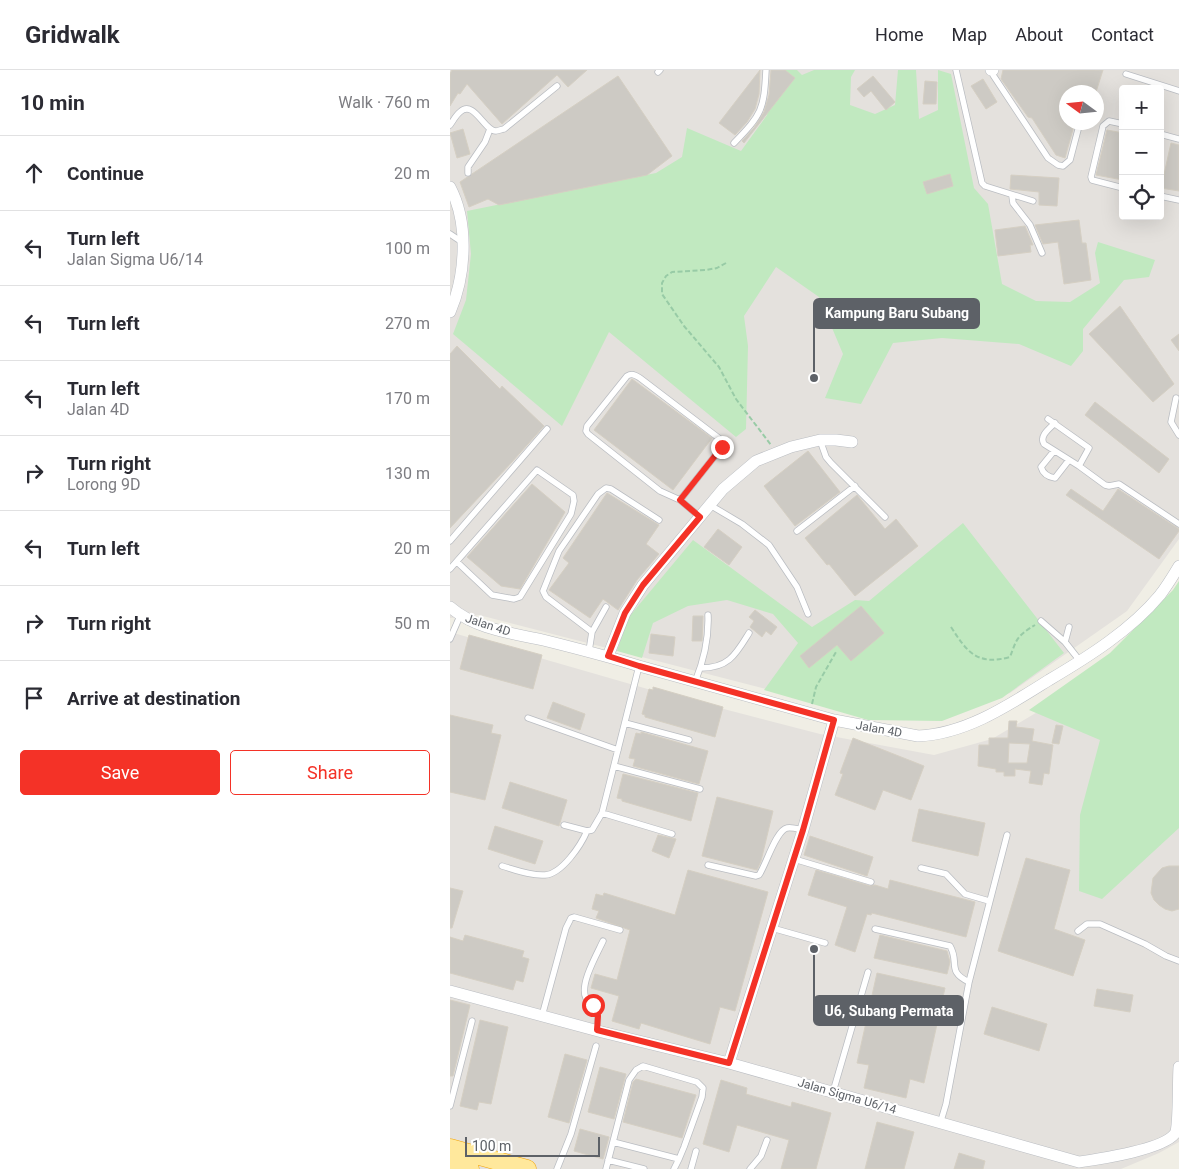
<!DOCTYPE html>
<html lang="en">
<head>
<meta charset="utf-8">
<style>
	body { margin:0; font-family:Roboto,sans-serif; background:#f7f7f7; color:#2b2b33 }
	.controls { position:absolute; right:15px; top:15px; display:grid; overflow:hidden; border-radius:5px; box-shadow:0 5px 20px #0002 }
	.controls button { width:45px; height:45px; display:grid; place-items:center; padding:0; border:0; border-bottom:1px solid #e1e1e2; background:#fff; color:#2b2b33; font:25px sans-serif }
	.compass { position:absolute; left:609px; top:15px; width:45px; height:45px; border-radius:50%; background:#fff; box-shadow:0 5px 20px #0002; rotate:285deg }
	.scale { position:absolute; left:15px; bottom:12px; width:135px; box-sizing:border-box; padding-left:5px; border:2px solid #5d6167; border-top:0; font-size:14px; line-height:18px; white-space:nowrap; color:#5d6167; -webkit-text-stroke:4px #fff; paint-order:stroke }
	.stop { position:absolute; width:15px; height:15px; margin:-11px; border:4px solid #f43227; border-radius:50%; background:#fff }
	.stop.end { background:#f43227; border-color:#fff; box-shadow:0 1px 5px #0008 }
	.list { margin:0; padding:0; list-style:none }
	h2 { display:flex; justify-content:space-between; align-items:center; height:65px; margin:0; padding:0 20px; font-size:21px }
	h2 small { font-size:16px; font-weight:400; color:#7c7c81 }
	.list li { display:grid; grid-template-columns:32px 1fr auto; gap:15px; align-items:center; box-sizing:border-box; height:75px; padding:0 20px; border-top:1px solid #e1e1e2 }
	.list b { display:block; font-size:19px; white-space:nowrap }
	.list p { margin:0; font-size:16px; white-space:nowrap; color:#7c7c81 }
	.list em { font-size:16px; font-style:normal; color:#7c7c81 }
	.actions { display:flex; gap:10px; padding:15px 20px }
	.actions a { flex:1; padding:11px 0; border:1px solid #f43227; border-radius:5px; text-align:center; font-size:18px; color:#f43227 }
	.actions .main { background:#f43227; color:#fff }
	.icon { flex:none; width:28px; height:28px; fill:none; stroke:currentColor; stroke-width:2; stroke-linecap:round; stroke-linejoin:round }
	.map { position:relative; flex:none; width:729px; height:1099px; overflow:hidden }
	header { display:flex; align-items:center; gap:30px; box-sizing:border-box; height:70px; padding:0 25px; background:#fff; border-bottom:1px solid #e1e1e2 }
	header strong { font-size:24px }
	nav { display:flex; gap:28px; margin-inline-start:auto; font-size:18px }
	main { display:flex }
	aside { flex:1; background:#fff }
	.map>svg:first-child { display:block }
	.industrial { fill:#e4e1dd; fill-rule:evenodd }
	.green { fill:#c1e9c0 }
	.building { fill:#cdcac4; stroke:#d5cfc3; fill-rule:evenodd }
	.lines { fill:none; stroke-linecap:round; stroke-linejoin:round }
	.service-casing { stroke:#babdc2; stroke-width:7 }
	.minor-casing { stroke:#babdc2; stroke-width:12 }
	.trunk-casing { stroke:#f5a300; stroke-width:19 }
	.path { stroke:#98cba6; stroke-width:2; stroke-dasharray:5 2.5; stroke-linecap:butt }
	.service { stroke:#fff; stroke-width:5.5 }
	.minor { stroke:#fff; stroke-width:11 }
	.trunk { stroke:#ffe89c; stroke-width:18 }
	.route { stroke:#f43227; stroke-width:6 }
	.labels { text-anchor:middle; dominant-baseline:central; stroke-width:4; stroke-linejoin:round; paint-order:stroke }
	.street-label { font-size:12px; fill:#5d6167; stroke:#fff }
	.leader { fill:none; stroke:#5d6167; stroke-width:2 }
	.callout-dot { fill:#5d6167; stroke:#fff; stroke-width:2 }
	.callout { fill:#5d6167; stroke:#5d6167; stroke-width:2 }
	.callout-label { font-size:14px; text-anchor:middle; font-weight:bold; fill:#fff }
</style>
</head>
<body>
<header>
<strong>Gridwalk</strong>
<nav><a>Home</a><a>Map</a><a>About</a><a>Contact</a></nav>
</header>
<main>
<aside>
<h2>10 min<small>Walk · 760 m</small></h2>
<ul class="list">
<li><svg class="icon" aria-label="ahead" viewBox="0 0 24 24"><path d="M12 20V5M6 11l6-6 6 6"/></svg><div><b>Continue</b></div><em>20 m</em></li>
<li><svg class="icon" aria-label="left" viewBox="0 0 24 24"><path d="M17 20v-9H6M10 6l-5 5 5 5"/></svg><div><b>Turn left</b><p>Jalan Sigma U6/14</p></div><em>100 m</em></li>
<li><svg class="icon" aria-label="left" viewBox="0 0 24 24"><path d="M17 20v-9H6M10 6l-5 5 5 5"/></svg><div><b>Turn left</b></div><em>270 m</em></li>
<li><svg class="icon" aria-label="left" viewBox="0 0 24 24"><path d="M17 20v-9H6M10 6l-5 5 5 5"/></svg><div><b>Turn left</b><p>Jalan 4D</p></div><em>170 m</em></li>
<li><svg class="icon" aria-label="right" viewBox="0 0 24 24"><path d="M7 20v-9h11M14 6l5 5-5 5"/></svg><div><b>Turn right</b><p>Lorong 9D</p></div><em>130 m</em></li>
<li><svg class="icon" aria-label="left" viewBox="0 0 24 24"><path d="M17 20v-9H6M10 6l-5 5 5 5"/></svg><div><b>Turn left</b></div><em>20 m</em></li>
<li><svg class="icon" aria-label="right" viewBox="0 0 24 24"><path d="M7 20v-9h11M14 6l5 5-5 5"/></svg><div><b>Turn right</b></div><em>50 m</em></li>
<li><svg class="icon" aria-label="arrive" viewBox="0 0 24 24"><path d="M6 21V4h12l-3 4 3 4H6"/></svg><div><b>Arrive at destination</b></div></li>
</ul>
<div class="actions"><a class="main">Save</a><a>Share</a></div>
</aside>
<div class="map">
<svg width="729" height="1099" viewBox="0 0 729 1099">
	<rect width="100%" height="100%" fill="#f0eee5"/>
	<!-- industrial -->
	<path class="industrial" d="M0,0H729V469L677,541L560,623L483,642L409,643L29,545L0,548ZM673,19H710V146H673ZM616,22H646V52H616Z
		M729,535V1072L709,1083L671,1099H0V562L201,620L370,664L484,685L542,669L658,600Z"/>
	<!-- green -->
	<path class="green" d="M326,0H347L352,5L364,0H405L401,7L400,35L425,44L445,35L448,0H466L469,49L488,40V0L501,4L524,118L538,134L552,214L586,231L620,232L650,213L645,183L648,172L705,190L699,207L674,210L633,259V281L621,296L569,274L492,268L443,273L411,334L375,328L393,284L369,227L326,197L294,246L298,276L296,359L286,367L159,262L112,356L3,264L16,230L21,184L17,141L206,103L232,87L237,58L291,81L317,45Z
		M513,453L614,583L552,628L492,651L418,650L314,620L348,573L323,544L277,530L238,536L203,553L192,588L167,581L178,548L243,470L362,557L405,530L419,531Z
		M729,511V758L652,829L629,821L630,745L650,670L579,640L660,583L723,520Z"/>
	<!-- building -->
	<path class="building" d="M2,0H137L118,17L107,5L52,54L17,14L10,24L8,23L0,36V4Z
		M310,0L309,24L305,39L297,52L285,65L269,53Z
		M321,0H335L345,8L294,73L292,71L304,58L314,42L319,25Z
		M553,0H653L646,22H616V52H625L615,88L606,85L582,48L578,47L556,16L551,9Z
		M168,6L222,86L197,105L49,135L38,129L19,137L10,112Z
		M423,6L445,32L436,40L421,21L414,27L407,19Z
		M533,9L547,32L536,39L521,16Z
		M475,11L487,12L486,34H473Z
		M13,59L20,84L7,88L0,63Z
		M657,60L673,63V110L646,105Z
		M721,73L729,75V121L711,118Z
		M500,104L503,116L477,124L473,112Z
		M561,105L609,108L607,136L589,135V122L560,119Z
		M629,150L632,173H636L641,210L614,214L608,172L593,174L585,155Z
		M575,156L583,175H580L581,182L548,186L545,160Z
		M670,236L724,314L703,332L639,264Z
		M729,264V281L721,270Z
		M7,276L50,319L52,316L94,356L62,392L0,458V284Z
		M182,309L262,368L223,420L144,360Z
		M645,332L719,389L709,403L635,345Z
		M358,381L390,422L345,456L314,416Z
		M82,414L115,442L70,519L51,516L17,487Z
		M621,419L653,441L668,419L729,459V461L709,489L616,425Z
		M157,423L209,455L196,474L209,484L187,510L168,540L153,529L140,548L99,520L119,493L113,488Z
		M407,425L435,459L446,449L468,476L405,526L379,494L377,495L355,468Z
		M268,459L292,477L279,495L254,477Z
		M411,536L434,563L401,591L387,575L359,598L350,586Z
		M305,540L327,557L321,565L316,561L312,567L300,557L304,551L299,547Z
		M243,546H253L252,571H242Z
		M201,564L225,567L223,586L199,583Z
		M19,565L92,585L83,619L10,599Z
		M203,617L273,637L265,667L195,647V645L192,644L199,619L203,620Z
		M103,632L135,644L130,660L97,648Z
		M0,645L43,655L41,663L51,665L35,730L0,722Z
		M559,651H567L566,657L584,659L582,671L603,675L599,704L594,703L592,715L579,713L581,701L565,699V706H554V702H546V699L528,696L529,675H539V668H558ZM559,673L580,674L577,693H558Z
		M606,655L613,656L609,674L602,673Z
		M191,662L258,681L249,714L183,696L185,689L179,688L186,663L191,664Z
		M403,668L474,696L461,730L433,720L425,740L385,725L393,704L390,703Z
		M173,704L248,723L241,751L172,731V729L167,728Z
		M60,712L117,730L109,756L52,738Z
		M267,727L323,741L311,791L307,800L252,786Z
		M469,739L535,753L528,786L462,771Z
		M45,756L93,771L85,794L38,779Z
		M208,765L226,769L219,788L202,781Z
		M360,766L423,787L417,806L354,785Z
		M576,788L620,800L604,859L635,870L623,906L548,881Z
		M719,796H729V839L722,841L715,839L709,835L704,830L701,823L703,808L712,798Z
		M238,800L318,822L285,941L270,937L260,974L191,953L189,959L162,951L169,926L141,918L145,904L167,910L180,860L146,848L149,841L142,839L146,824L153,826L154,823L225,845Z
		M366,800L420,816L425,815L438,819L440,810L525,832L516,867L422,843L421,845L417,844L405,882L385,875L397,837L358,825Z
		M0,818L13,821L2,858H0Z
		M15,865L74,881L72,887L79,889L73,912L66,910L63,920L0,903V867L13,871Z
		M430,865L497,881L500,892L497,904L424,888Z
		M427,903L495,918L474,1013L460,1009L456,1028L414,1018L419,995L407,993Z
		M647,919L683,925L680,942L644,936Z
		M0,930L20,935L3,1006H0Z
		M542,937L597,954L589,981L534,964Z
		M30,950L58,957L41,1034L29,1032L27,1040L10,1036Z
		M115,984L137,990L119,1053L98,1047Z
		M150,997L176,1004L164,1049L138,1042Z
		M186,1009L246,1025L232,1068L173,1052L183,1012Z
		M271,1010L297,1018L296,1024L341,1037L342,1032L381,1043L366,1099H331L339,1070L287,1055L279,1082L253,1074Z
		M427,1052L464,1062L454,1099H415Z
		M130,1059L159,1067L153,1089L124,1081Z
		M509,1083L535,1091L533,1099H504Z"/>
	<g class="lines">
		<defs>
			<path id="service" d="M506,0L532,113L535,116L583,131
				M543,0V5L598,88L608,95L613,96L620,90L630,52
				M208,2L210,0
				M676,4L729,21
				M673,54L659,51L653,56L641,107L642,110L673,118
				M0,55C3,51 6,45 10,42C24,29 34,61 46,61C47,61 53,59 54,59L107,16
				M710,64L729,69
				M284,73C312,44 314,40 316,0
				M18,103V97L35,72L40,59
				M562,126L563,133L580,155L592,183
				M710,126L729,130
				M0,164L12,172
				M726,328L721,352L729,365
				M598,349L639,378L629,396
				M605,353C599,359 589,366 594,374L629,396L655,415L659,416L669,414L729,454
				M370,370L376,387L381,393L435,447
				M604,381L591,397C593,404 598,407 605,408L619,390
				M230,430L272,377V372L270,369L190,308C185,305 182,303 177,306L137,356L136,361L138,364L210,421L230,430L250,447
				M260,435L292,454L319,475L347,517L358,544
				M347,461L405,416
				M0,471L97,359
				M0,499L87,400L123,425L124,431L121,444L70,527L64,529L42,525L7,492
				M591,551L615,572L630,591
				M142,562L96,527L93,521L109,481L148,424L156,418L161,419L209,450
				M0,569L10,546
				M615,572L619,557
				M139,581L142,562L156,537
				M251,598C279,598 286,584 299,563
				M245,612C254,590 259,569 258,545
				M78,648L168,680
				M175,653L239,670
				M164,696L250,719
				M152,743L222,764
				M114,755L137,761L142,760L152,743L189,596
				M344,789L421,812
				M258,795L306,806L309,805C316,795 326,760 337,758C342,757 348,759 353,760
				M52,796C66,800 81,806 95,805C112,804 131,775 137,761
				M471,798L496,804L515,824L539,831
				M322,858L375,873
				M425,859L500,876C510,893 496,901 519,912
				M628,861L637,854H650L695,874L716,886L729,891
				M92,946L116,858L121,848L124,847L170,860
				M147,960C148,949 149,943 142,934C140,932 138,930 136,928C129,915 147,884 153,871
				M383,1022L418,902
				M0,1036L22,951
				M490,1054L496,1034L519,912L557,765
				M158,1090L194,1099
				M107,1099L121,1064L146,976
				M156,1099L179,1010L186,1000L193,996L247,1012L253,1018L252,1027L234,1077L229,1089L163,1072
				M224,1099L229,1089
				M241,1099L246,1081
				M300,1099L311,1086L317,1070"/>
			<path id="minor" d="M541,0H543
				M0,117C19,153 16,205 0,242
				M0,537C25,559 61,563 93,570C125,578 157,586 189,596L384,650L468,666C516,664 559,635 599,610C638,587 681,560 710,525C717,516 723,506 729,496
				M158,586L175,543L193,515L273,419L306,391L341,377L370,370H386L402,372
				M0,921L152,962L279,993L629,1092C649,1089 717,1079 726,1062C729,1049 728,1012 729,997
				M279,993L353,760L384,650"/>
			<path id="trunk" d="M0,1078L77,1099
				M0,1094L20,1099"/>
		</defs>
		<!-- service casing -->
		<use href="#service" class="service-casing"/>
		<!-- minor casing -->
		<use href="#minor" class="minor-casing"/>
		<!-- trunk casing -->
		<use href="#trunk" class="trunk-casing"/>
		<!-- path -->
		<path class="path" d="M276,193L267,198L256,200L222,202L216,206L212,213V224L234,256L269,297L286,329L321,375
			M501,557C517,582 527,596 560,587C567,568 567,566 585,555
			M362,634L366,617L386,582"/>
		<!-- service -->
		<use href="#service" class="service"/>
		<!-- minor -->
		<use href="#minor" class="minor"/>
		<!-- trunk -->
		<use href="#trunk" class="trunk"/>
	</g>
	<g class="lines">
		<!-- route -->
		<path class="route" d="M143,935L148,946L147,960L279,993L353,760L384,650L189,596L158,586L175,543L193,515L250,447L230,430L272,377"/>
	</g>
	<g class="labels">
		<!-- street labels -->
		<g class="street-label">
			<text transform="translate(38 555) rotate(18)">Jalan 4D</text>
			<text transform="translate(429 659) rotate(10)">Jalan 4D</text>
			<text transform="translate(397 1026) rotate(16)">Jalan Sigma U6/14</text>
		</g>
	</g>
	<!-- callouts -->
	<path class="leader" d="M364 308L364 243M364 879L364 941"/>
	<g class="callout-dot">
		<circle cx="364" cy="308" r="5"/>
		<circle cx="364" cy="879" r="5"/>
	</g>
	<g class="callout">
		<rect x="364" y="229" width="165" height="29" rx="5"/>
		<rect x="364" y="926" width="149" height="29" rx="5"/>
	</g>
	<g class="callout-label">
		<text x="447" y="248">Kampung Baru Subang</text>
		<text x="439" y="946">U6, Subang Permata</text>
	</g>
</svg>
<div class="controls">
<button>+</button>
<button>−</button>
<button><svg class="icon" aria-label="locate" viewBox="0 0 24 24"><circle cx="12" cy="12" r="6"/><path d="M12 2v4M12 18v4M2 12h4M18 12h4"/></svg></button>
</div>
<svg class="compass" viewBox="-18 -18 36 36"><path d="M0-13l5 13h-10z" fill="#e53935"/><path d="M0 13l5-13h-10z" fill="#7c7c81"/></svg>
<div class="scale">100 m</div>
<div class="stop" style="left:143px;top:935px"></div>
<div class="stop end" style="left:272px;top:377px"></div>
</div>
</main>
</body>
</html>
